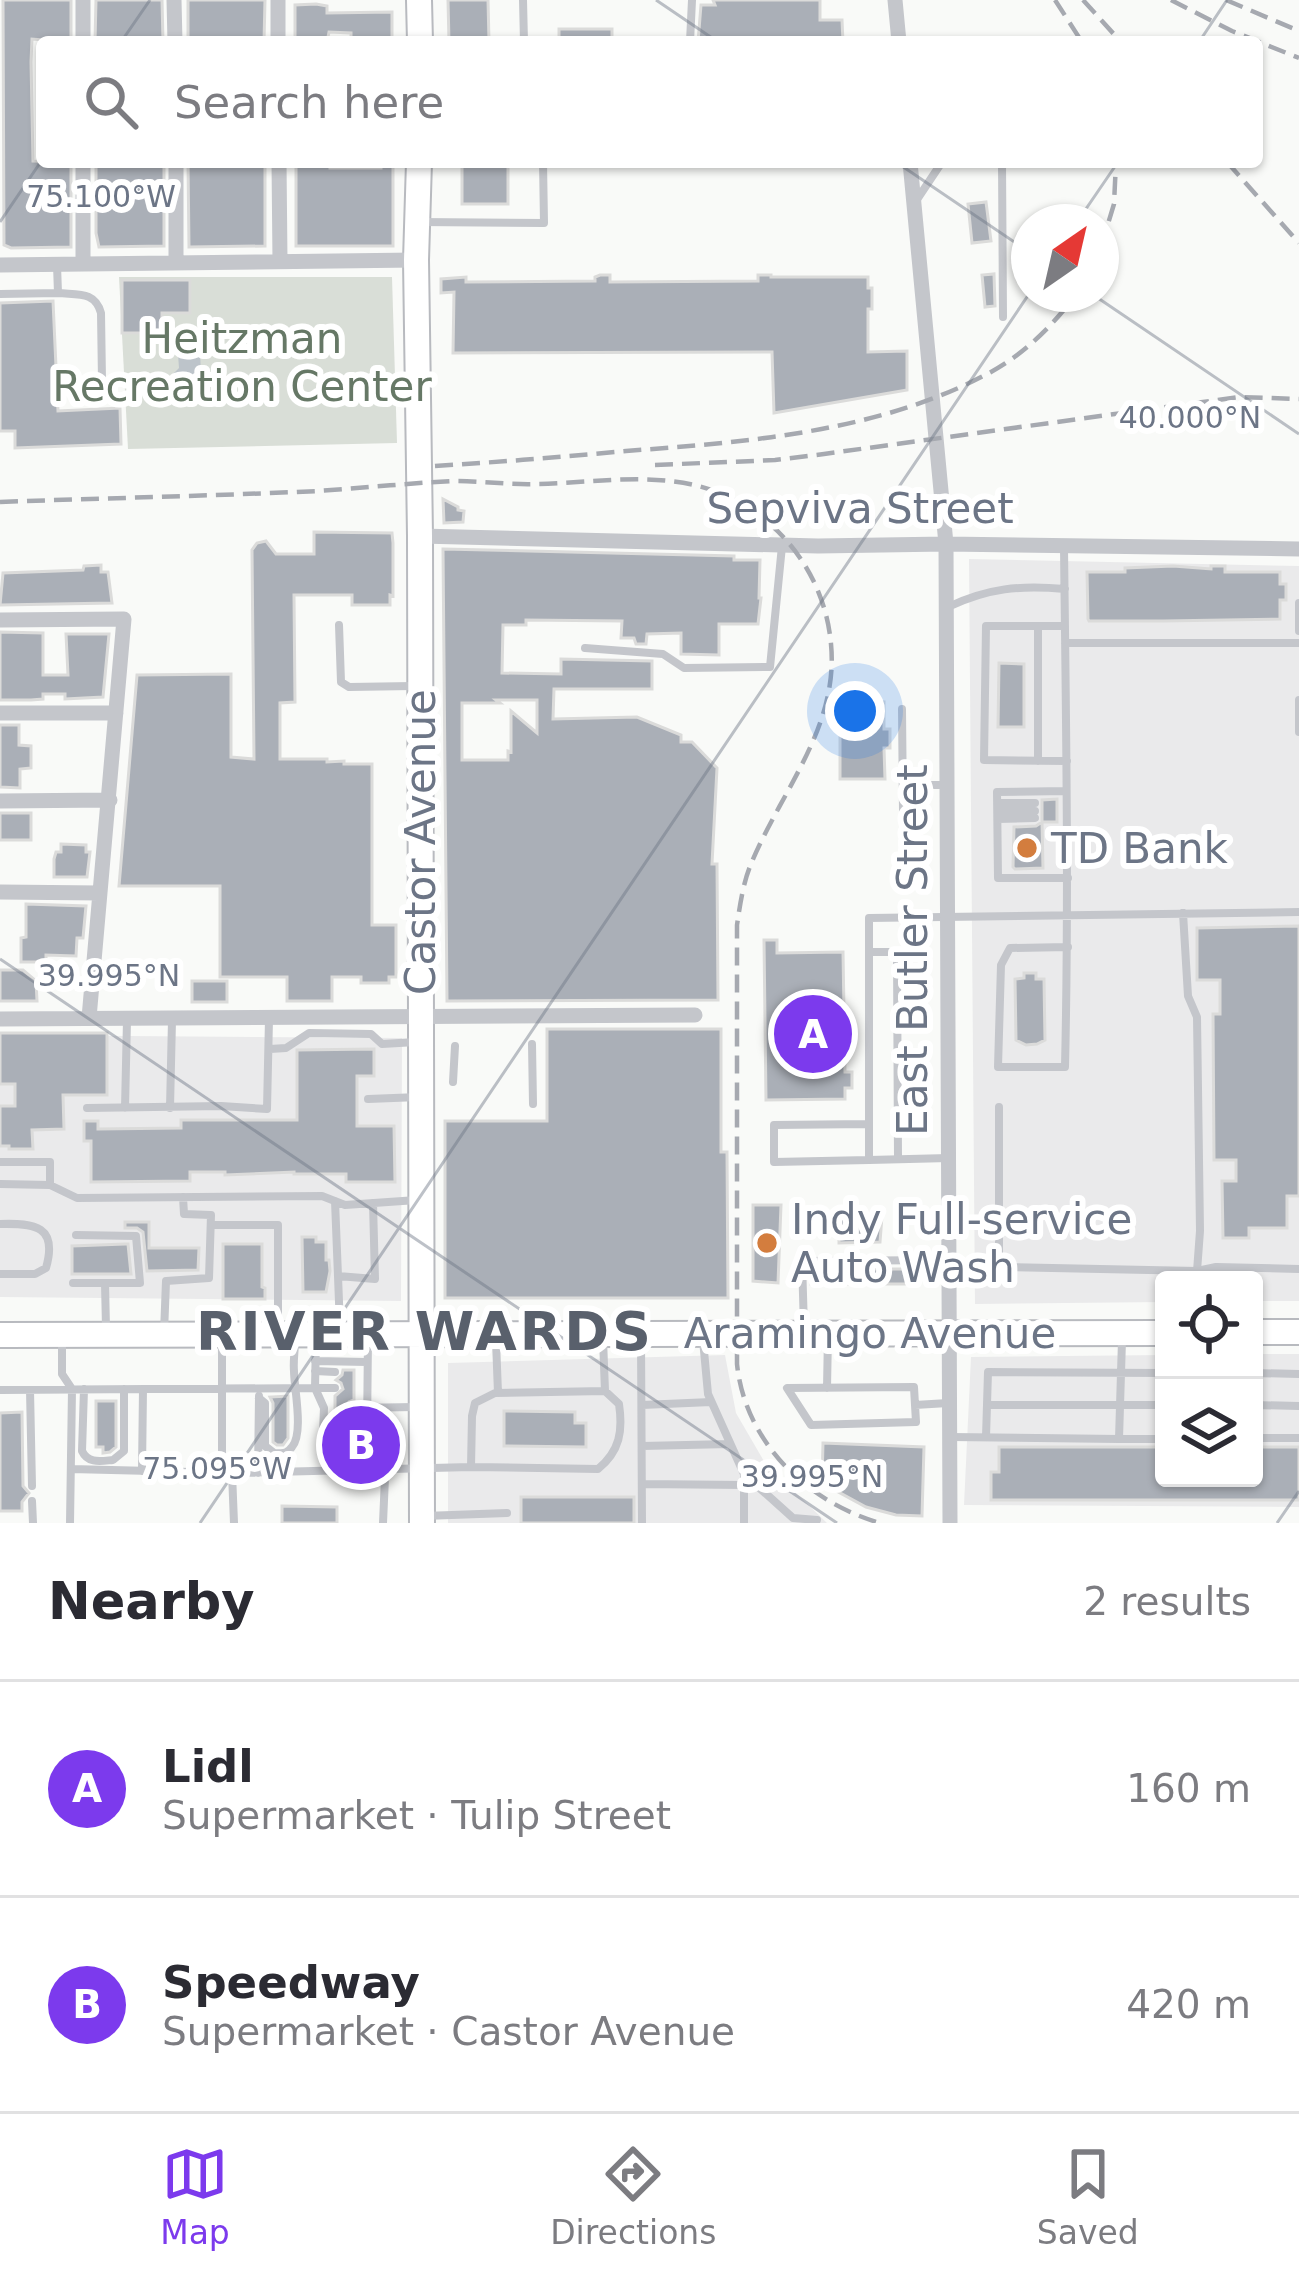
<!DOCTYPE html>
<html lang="en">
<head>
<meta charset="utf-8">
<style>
	body { margin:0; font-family:"DejaVu Sans",sans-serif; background:#f7f7f7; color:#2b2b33 }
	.controls { position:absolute; right:36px; bottom:36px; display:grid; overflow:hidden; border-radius:12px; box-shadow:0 3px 9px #0004 }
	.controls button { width:108px; height:108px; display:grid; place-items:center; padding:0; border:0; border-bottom:3px solid #e1e1e2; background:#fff; color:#2b2b33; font:60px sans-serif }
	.compass { position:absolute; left:1011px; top:204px; width:108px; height:108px; border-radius:50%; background:#fff; box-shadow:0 3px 9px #0004; rotate:34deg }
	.you { position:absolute; left:855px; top:711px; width:42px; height:42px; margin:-30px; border:9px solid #fff; border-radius:50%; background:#1a73e8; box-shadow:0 0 0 18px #1a73e833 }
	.badge { display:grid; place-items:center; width:78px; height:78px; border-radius:50%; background:#7c3aed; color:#fff; font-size:39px; font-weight:700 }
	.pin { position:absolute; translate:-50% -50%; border:6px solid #fff; box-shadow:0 3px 12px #0006 }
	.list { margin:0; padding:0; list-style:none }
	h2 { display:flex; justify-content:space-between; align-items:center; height:156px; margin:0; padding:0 48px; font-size:51px }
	h2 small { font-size:39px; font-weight:400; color:#7c7c81 }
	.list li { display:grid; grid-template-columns:78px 1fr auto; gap:36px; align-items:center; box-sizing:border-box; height:216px; padding:0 48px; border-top:3px solid #e1e1e2 }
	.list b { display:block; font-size:45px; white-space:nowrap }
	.list p { margin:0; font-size:39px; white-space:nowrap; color:#7c7c81 }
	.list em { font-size:39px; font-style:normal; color:#7c7c81 }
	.icon { flex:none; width:66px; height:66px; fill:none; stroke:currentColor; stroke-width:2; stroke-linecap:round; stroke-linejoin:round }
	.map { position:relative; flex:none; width:1299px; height:1523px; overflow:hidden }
	.search { position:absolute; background:#fff; box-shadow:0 3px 9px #0004; left:36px; right:36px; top:36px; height:132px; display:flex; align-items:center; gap:30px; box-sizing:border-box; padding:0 42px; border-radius:12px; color:#7c7c81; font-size:45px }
	.sheet { height:588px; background:#fff }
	nav { display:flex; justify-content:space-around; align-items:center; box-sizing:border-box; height:168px; border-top:3px solid #e1e1e2; background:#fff; font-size:33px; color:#7c7c81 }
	nav a { display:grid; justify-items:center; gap:6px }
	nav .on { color:#7c3aed }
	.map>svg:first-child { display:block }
	.built { fill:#eaeaeb }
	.green { fill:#d9ded7 }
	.water { fill:#bdc4ca }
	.building { fill:#aaafb7; stroke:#dbdbda; stroke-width:3; fill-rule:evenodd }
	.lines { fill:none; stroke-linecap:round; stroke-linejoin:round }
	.primary-casing { stroke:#b8babf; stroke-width:28 }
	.service { stroke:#c4c6cb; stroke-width:8 }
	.minor { stroke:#c4c6cb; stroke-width:15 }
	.primary { stroke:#fff; stroke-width:24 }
	.rail { stroke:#a6a9b0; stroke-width:4.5; stroke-dasharray:18 9; stroke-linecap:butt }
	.ticks { fill:none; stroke:#6c7586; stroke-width:3; stroke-opacity:0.45 }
	.poi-dot { fill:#d37d3e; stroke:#fff; stroke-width:4.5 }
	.labels { text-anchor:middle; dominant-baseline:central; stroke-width:12; stroke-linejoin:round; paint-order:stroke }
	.park-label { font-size:42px; fill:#667866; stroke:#fff }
	.street-label { font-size:42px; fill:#6c7586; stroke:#fff }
	.poi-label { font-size:42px; fill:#6c7586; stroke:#fff; text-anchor:start }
	.district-label { font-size:54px; font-weight:bold; letter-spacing:3px; fill:#59606c; stroke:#fff }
	.ticks-label { font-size:30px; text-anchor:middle; fill:#6c7586; stroke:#fff; stroke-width:12; stroke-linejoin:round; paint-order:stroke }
</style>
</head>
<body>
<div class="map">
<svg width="1299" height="1523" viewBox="0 0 1299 1523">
	<rect width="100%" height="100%" fill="#f9faf8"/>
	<!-- built -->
	<path class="built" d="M969,559L1299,566V1301H1254V1280H1164V1302L975,1304Z
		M0,1035L402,1038L401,1301L0,1297Z
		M1254,1354H1299V1507L964,1505L971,1357L1164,1355V1478H1254Z
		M725,1355L736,1413L765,1463L827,1523H448V1363Z"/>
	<!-- green -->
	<path class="green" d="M119,277H392L397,443L128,449Z"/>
	<!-- water -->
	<path class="water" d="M200,351L202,398L168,400L167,380L179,368L178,354Z"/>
	<!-- building -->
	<path class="building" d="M3,0H71V42L32,39L31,62L33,161L71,162V247L11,248L4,245Z
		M96,0H162L163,42H95Z
		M188,0H265L264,42H188Z
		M448,0H488L489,42H449Z
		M713,0H820V20H842L843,42H698L701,5H715Z
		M316,4L327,6V13L392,12V42H351V33L329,32L327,42H295V5Z
		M559,29H612V42L559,40Z
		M96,162H164V246L99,247L96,233Z
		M188,162H265V246L189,247Z
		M296,162H330V168H381V165H393V246H296Z
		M462,162H508V204H462Z
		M986,202L991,241L972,243L968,204Z
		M994,274L995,306L985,307L982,275Z
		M600,275H610V282L758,281V275H771V277H868V288H872V309H868V352L907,351V390L774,413L772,352L453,353L454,292L441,293V279L466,277V282L595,281V277Z
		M122,280H190V313H162V333H122Z
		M53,301L58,411L120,408L121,444L15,448V431H0V303Z
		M443,499L458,507V510L464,511L463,522L444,523Z
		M314,532L392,533L393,543V596L390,595V605H352V595H294L295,702L280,703V759H327V762L344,761V764H372V925H396V977H389V983H361V977H332V1001H287V977H220V886H119L137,675L231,674V757L254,759L252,550L257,543L266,541L276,554H314Z
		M443,549L734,556V560H760L759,598H761L758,624H719V655L681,654V633L647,634L646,644H636L634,638H621L622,621L526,620V625H503L502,673L561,674V659L652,661V689H554L553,719L637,717L681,735V742H692L717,768L712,864H717L718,1000L447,1001ZM496,700H537V733L511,711V752L508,751V760H462V703H500Z
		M101,565V572H108L112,603L0,605L3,573L83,570L84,566Z
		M1173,566L1211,569V566H1225V572H1280V584H1286V600H1280V619L1163,621H1089L1088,619L1087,572H1125V568Z
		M0,632L43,633V675H68L66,634H109L103,697L65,699V694H43V699L31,700H0Z
		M999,663L1024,664V727H998Z
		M840,701L884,702V729H890V748H884L885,779H840Z
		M0,725H19V745L31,746V768L20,769V788L0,787Z
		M1057,799V822H1042V800Z
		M0,813H31V840H0Z
		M1042,822L1043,868L1015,869L1013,867L1014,827L1036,826Z
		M61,844L86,845V852H90L87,877H54V859L56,852H61Z
		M26,904L86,906L83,938H77L76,956L46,955V962H21V938L26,937Z
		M1299,926V1196H1287V1228H1249V1238H1223L1222,1181H1236V1160H1214L1213,1014H1220V980H1197V928Z
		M764,940H777V953L843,952L845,1072H852V1088H845V1099L766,1100Z
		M0,970H23L36,981L37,1001H0Z
		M1024,973H1036V979H1044L1045,1040L1037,1044L1026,1045L1016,1040L1015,979L1024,978Z
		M192,981H227V1002H192Z
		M547,1029H721V1152H727L728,1298H445V1121H547Z
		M0,1033H107V1095H63L64,1129L32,1130L33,1149H9V1146H0V1106H15V1084H0Z
		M374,1049V1076H357V1126H394L395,1182H346V1174H294V1172L225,1175V1172H190V1181L91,1182V1141H84V1121H98V1129L181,1128V1120H297V1050Z
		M753,1205H781L778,1283L753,1281Z
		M839,1216H882L880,1242L839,1243Z
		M125,1222H149V1248H199L198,1270L147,1271L143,1232L137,1228H125Z
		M302,1237H316V1242H326V1260H329L330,1271L326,1292H303Z
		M125,1244H128L131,1274H72V1246Z
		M223,1244H262V1287L265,1288V1299H223Z
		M811,1269H910V1284H811Z
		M343,1370H354V1400L349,1402L346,1407L348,1413L354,1416V1424H341V1420H335V1396L343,1389L341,1383L336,1380L342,1375Z
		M288,1396V1438L283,1445H277L273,1442V1403L270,1397Z
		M96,1401H116V1447L110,1452L103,1453V1447H96Z
		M504,1411L575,1412V1423H586V1447L504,1446Z
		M22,1412L23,1486L29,1493L22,1502V1511H0V1413Z
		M341,1440H378V1457L340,1456Z
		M823,1443L924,1447L922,1516L896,1515L866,1507L822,1483Z
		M999,1447H1164V1478H1254V1447H1299V1500H991V1472H999Z
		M521,1497H634V1523H521Z
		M282,1506L337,1507V1523H282Z"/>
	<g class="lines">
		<defs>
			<path id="primary" d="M419,0L420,42
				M419,162L416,260L420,536L422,1523
				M1254,1332H1299
				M0,1335L1164,1333"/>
		</defs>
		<!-- primary casing -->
		<use href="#primary" class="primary-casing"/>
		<!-- service -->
		<path class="service" d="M523,0L524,42
			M690,42L692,0
			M1002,162L1003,317
			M916,201L942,162
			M419,222L544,223L543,162
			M57,265L58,293C78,295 95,291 101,313L102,381
			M0,294L58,293
			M1064,547C1066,721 1069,893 1065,1067H998L1001,965L1010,948L1068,947
			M1299,603V631
			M948,607C988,588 1020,585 1065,589
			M339,625L341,682L349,687L413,686
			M1065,626H986L984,760L1067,761
			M1065,643H1299
			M585,648L663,654L684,668L770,667L782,546
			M1299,700V732
			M902,709L903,811
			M1038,761V626
			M903,785H945
			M1066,791L997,792L998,878H1068
			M998,803H1035
			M998,811H1035
			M998,819L1035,818
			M1183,913L1188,996L1197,1017L1200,1231L1197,1271L1193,1280
			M870,952H897L898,1159
			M532,1044L533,1104
			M270,1049L286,1048L309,1033L371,1034L382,1044L416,1042
			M453,1082L455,1046
			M368,1099L419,1097
			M999,1107V1267L1197,1271L1216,1267L1299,1269
			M87,1108L221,1106L267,1109L269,1019
			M125,1108L127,1020
			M170,1108L172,1020
			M949,1158L869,1160V918L1299,912
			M869,1160L774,1162V1125L869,1124
			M0,1162H50V1185L0,1184
			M50,1185L77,1198L322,1196L345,1205L417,1200
			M335,1201L338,1276L375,1279L373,1203
			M0,1224C35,1223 58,1226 46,1268L35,1274H0
			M211,1225H278V1331
			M76,1235L136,1236L140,1283H105
			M338,1276L340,1328
			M73,1283H105L106,1328
			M804,1328L802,1261L948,1260
			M164,1333L166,1281L209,1278L211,1215L184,1214L183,1197
			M62,1337V1374L72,1389L70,1523
			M222,1337V1456L232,1473L234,1523
			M603,1339L605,1391
			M641,1339L642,1523
			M703,1340L708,1394L744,1474V1523
			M496,1341L498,1393
			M315,1361L367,1362
			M315,1371L335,1372
			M1254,1373L1299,1374
			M335,1388H315L324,1408L323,1432H387L383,1523
			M827,1388L828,1335
			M84,1389L82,1451C88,1464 101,1461 113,1460L124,1451V1389
			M0,1390L315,1388L316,1338
			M30,1390L32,1486
			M259,1398L265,1403V1446L274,1453C283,1453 286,1455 292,1447C304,1433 294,1388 294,1371C293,1361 295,1351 295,1341
			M642,1405L711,1402
			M915,1405L916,1422L811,1425L787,1388L914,1387L915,1405L948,1403
			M987,1405H1164
			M1254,1405L1299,1406
			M354,1408L415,1407
			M367,1432L368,1338
			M951,1437L1119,1439L1122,1340
			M986,1437L988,1372L1164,1373
			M1254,1438H1299
			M1119,1439H1164
			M642,1446L730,1444
			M71,1469L232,1473L471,1467L598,1469C620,1451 623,1431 619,1404L605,1391L495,1393L475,1403L472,1416L471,1467
			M142,1471L143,1389
			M258,1473L259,1396
			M745,1475L793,1518L817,1520
			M642,1484L744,1485
			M32,1501L33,1523
			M424,1516L507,1513"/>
		<!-- minor -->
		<path class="minor" d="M83,0V42
			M174,0L175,42
			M278,0V42
			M895,0L899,42
			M83,162V263
			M176,162V261
			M279,162L280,261
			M910,162L946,544L950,1523
			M0,265L416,260
			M420,536L818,546L946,544L1299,549
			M0,620L124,619L89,1018
			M0,713H116
			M0,801L110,800
			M0,892L100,893
			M0,1019L695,1015"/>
		<!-- primary -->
		<use href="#primary" class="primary"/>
		<!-- rail -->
		<path class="rail" d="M1055,0L1082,42
			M1083,0L1121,42
			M1171,0L1232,31L1299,58
			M1226,0L1299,31
			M1227,162L1299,243
			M1101,247L1114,204L1116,162
			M655,465L775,460L824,454L1239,397L1299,399
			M435,466C499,462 562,457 626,451C748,442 879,432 989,373C1023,355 1054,325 1076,294
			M0,502C106,498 212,496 318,491C364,488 409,483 455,481C482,481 509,485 537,484C595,483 661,470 717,492C781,517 825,576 831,644C839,727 781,791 751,864C743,883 740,905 737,925V1364C745,1442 807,1502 880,1523"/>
	</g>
	<!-- ticks -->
	<path class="ticks" d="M656,0L718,42M121,42L150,0M1199,42L1227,0M896,162L1029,252M0,222L42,160M1077,222L1118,162M1092,294L1299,434M0,959L837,1523M200,1523L1029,294M1277,1523L1299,1491"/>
	<!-- markers -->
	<g class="poi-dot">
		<circle cx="1027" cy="848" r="12"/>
		<circle cx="767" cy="1243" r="12"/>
	</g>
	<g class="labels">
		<!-- park labels -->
		<g class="park-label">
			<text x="242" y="338">Heitzman<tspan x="242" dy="48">Recreation Center</tspan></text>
		</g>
		<!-- street labels -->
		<g class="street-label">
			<text x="860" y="508">Sepviva Street</text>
			<text transform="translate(420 842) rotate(-90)">Castor Avenue</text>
			<text transform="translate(912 950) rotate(-90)">East Butler Street</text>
			<text x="870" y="1333">Aramingo Avenue</text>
		</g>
		<!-- poi labels -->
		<g class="poi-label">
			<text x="1051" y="848">TD Bank</text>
			<text x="791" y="1219">Indy Full-service<tspan x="791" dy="48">Auto Wash</tspan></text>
		</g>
		<!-- district labels -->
		<g class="district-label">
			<text x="425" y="1331">RIVER WARDS</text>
		</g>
	</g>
	<g class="ticks-label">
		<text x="101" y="207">75.100°W</text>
		<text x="1190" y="428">40.000°N</text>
		<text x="109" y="986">39.995°N</text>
		<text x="217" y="1479">75.095°W</text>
		<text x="812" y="1487">39.995°N</text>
	</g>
</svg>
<div class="controls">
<button><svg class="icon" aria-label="locate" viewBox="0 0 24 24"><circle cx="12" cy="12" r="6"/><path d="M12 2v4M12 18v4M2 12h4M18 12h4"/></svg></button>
<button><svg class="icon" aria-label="layers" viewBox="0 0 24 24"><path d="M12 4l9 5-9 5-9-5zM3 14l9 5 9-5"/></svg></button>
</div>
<svg class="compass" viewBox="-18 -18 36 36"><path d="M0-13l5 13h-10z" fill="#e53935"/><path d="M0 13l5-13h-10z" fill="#7c7c81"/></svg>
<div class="you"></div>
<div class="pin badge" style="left:813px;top:1034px">A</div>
<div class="pin badge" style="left:361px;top:1445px">B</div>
<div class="search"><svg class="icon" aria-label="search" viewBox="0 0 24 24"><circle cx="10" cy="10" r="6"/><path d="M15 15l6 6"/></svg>Search here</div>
</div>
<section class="sheet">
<h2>Nearby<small>2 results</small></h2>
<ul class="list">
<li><span class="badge">A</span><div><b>Lidl</b><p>Supermarket · Tulip Street</p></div><em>160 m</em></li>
<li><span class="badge">B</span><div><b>Speedway</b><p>Supermarket · Castor Avenue</p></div><em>420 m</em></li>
</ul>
</section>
<nav>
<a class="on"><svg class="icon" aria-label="map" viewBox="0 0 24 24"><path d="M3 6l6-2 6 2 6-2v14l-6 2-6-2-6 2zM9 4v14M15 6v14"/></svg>Map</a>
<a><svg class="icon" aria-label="directions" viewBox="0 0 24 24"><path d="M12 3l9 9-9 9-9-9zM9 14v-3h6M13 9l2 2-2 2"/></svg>Directions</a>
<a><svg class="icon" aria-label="saved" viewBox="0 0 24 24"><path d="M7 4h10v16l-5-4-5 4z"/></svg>Saved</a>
</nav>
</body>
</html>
